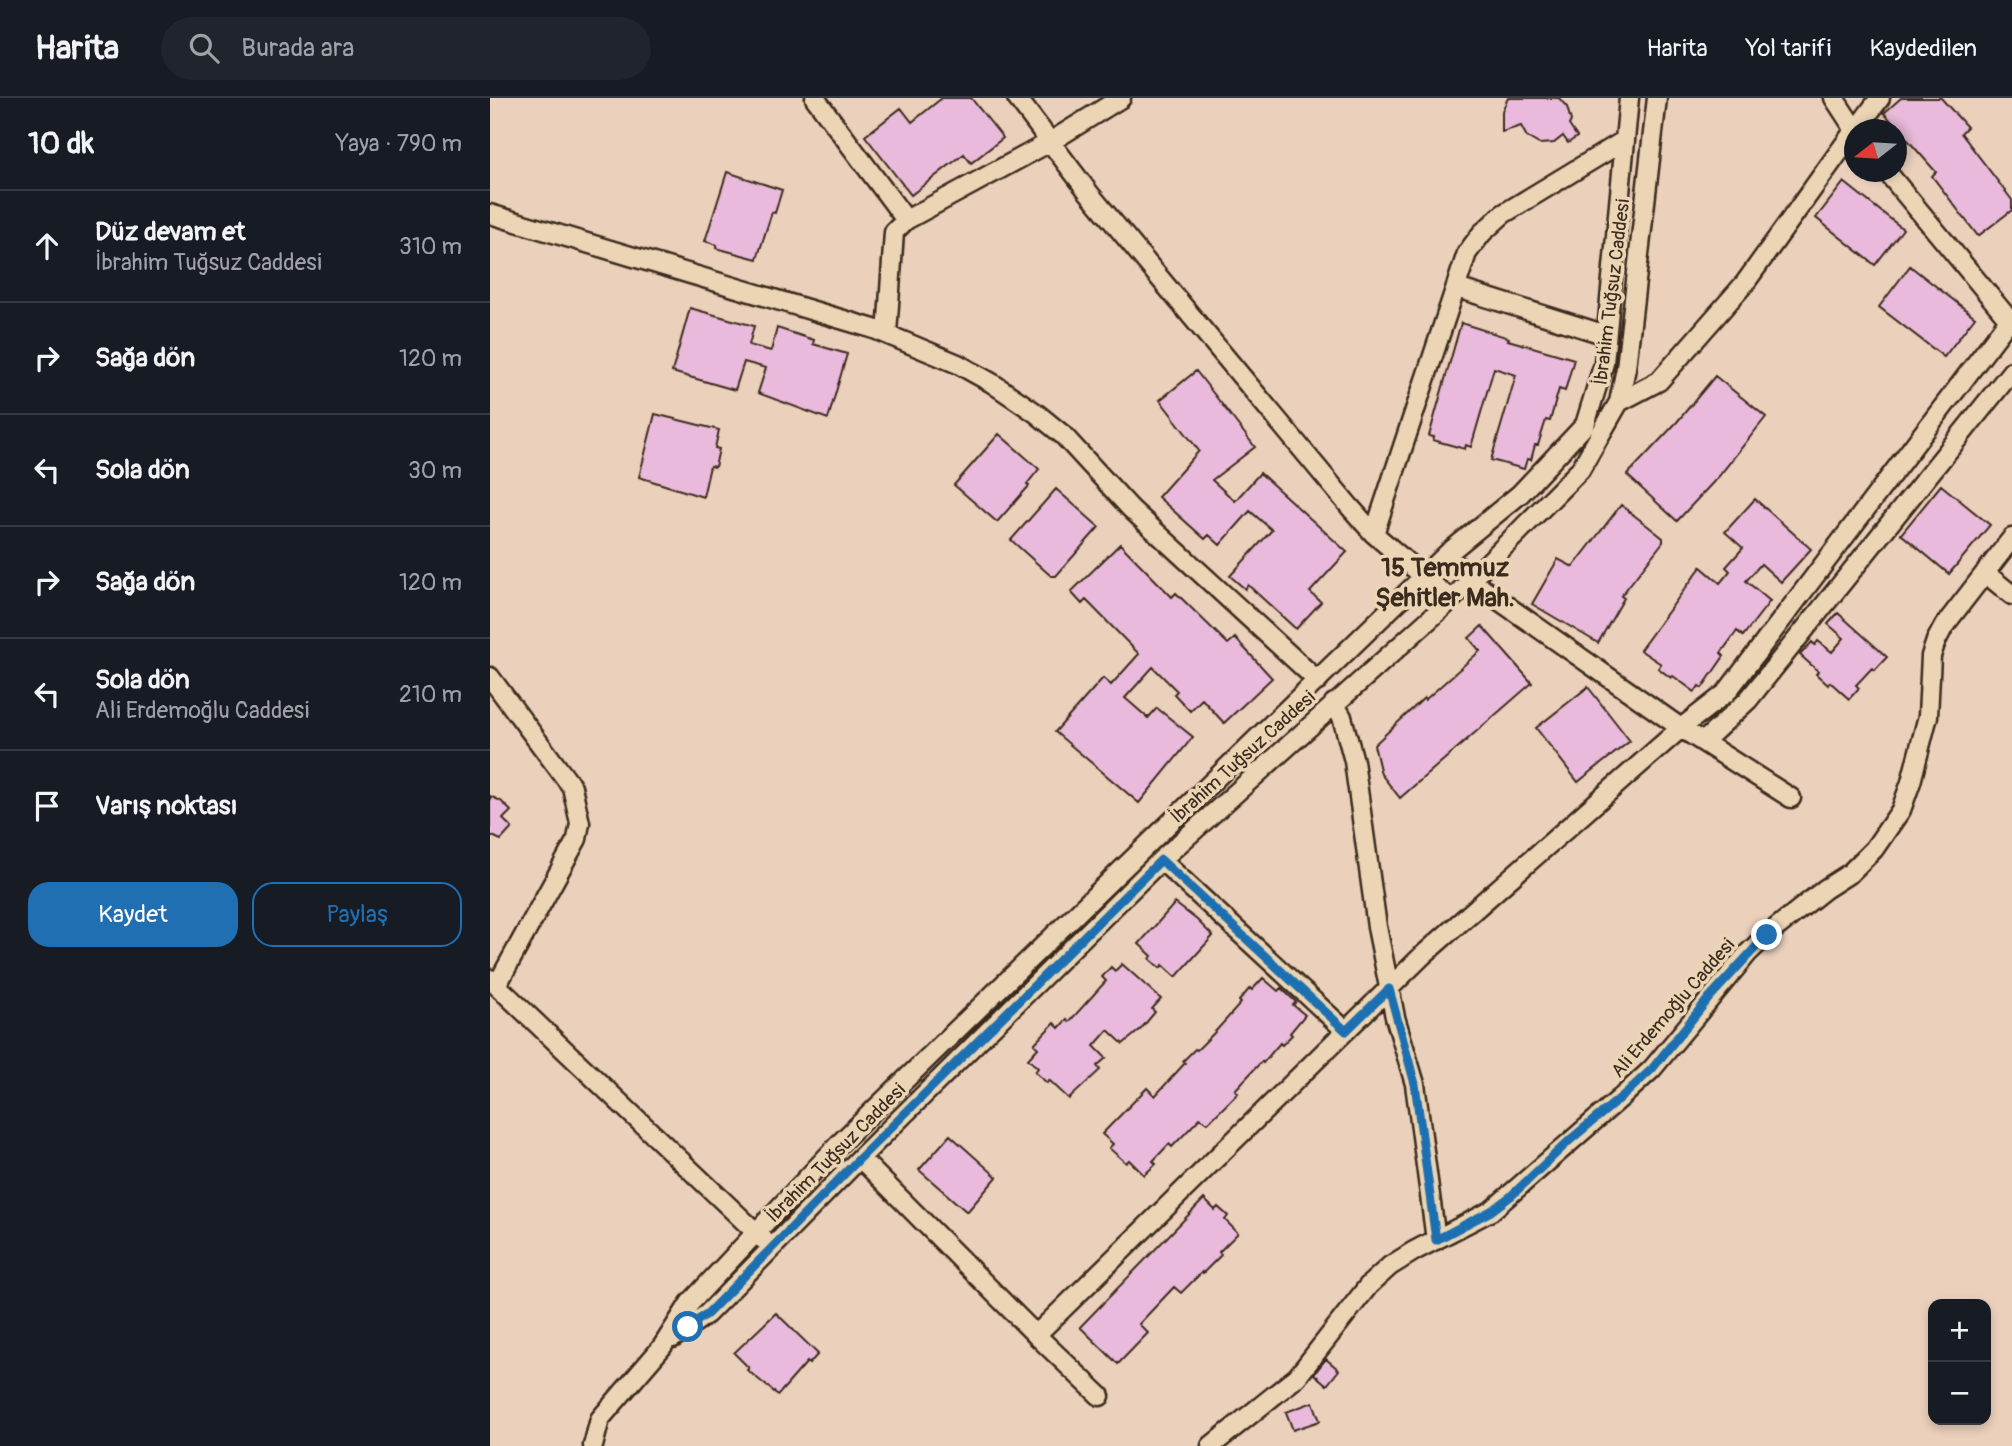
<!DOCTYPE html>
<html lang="tr">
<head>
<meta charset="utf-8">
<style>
	body { margin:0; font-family:Pangolin,sans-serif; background:#20242c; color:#f1f3f6 }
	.controls { position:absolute; right:21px; bottom:21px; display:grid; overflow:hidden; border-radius:14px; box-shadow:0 4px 10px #0003 }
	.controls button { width:63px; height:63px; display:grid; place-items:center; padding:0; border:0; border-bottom:2px solid #363941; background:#171b24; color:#f1f3f6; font:35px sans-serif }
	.compass { position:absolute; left:1354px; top:21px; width:63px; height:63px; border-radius:50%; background:#171b24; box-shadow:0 4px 10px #0003; rotate:253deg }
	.stop { position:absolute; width:21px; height:21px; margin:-16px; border:5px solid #1f6fb2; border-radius:50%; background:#fff }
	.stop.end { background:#1f6fb2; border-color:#fff; box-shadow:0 2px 7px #0008 }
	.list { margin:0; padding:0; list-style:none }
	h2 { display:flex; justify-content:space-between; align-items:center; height:91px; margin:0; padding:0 28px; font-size:30px }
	h2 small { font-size:23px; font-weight:400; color:#9ea1a6 }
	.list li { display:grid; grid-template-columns:46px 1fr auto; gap:21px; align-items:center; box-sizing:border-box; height:112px; padding:0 28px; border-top:2px solid #363941 }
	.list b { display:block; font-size:26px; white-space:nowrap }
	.list p { margin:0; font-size:23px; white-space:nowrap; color:#9ea1a6 }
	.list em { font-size:23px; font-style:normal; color:#9ea1a6 }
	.actions { display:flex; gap:14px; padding:21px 28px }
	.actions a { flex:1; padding:16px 0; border:2px solid #1f6fb2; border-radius:21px; text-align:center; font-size:24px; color:#1f6fb2 }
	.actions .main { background:#1f6fb2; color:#fff }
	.icon { flex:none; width:38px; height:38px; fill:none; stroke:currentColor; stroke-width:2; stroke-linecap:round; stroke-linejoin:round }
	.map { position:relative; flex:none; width:1522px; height:1348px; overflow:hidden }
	header { display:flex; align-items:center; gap:42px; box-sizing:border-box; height:98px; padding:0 35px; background:#171b24; border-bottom:2px solid #363941 }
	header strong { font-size:33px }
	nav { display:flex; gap:38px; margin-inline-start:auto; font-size:24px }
	.search { width:490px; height:63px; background:#20242c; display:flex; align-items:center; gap:18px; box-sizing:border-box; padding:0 24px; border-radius:38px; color:#9ea1a6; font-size:26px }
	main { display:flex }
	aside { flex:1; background:#171b24 }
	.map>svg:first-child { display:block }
	.building { fill:#e9badb; stroke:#3b2a1e; stroke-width:2 }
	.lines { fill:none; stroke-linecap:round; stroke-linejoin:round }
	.minor-casing { stroke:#3b2a1e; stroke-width:23 }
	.minor { stroke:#ebd5b4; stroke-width:18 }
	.route { stroke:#1f6fb2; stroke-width:9 }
	.labels { text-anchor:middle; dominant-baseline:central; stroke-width:7; stroke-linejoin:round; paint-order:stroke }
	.street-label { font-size:19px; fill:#3b2a1e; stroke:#ebd5b4 }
	.district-label { font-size:26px; font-weight:bold; fill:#3b2a1e; stroke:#ebd5b4 }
</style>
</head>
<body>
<header>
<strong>Harita</strong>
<div class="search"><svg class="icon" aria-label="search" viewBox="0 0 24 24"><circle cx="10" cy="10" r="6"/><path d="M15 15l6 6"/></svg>Burada ara</div>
<nav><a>Harita</a><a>Yol tarifi</a><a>Kaydedilen</a></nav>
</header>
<main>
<aside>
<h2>10 dk<small>Yaya · 790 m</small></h2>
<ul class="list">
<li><svg class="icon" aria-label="ahead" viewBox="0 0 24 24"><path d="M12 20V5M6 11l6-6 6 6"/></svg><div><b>Düz devam et</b><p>İbrahim Tuğsuz Caddesi</p></div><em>310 m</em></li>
<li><svg class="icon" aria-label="right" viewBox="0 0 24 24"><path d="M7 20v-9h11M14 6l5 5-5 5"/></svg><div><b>Sağa dön</b></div><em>120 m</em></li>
<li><svg class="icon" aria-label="left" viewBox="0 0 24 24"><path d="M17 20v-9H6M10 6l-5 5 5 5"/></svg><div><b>Sola dön</b></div><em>30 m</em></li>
<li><svg class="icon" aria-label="right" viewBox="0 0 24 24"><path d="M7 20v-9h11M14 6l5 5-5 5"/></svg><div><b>Sağa dön</b></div><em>120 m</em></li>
<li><svg class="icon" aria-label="left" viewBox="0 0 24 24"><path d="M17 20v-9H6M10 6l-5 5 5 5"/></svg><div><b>Sola dön</b><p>Ali Erdemoğlu Caddesi</p></div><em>210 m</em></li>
<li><svg class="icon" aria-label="arrive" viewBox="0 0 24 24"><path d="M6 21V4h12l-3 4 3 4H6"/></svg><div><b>Varış noktası</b></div></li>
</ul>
<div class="actions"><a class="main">Kaydet</a><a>Paylaş</a></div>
</aside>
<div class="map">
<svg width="1522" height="1348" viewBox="0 0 1522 1348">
	<rect width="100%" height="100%" fill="#ebd0bc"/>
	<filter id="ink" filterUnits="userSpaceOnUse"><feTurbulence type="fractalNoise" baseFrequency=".0143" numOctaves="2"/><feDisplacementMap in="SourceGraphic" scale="14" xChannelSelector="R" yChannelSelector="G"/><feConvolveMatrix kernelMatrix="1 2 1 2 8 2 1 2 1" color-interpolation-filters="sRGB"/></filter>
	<g filter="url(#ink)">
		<!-- building -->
		<path class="building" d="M452,0H481L513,40L481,65L474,56L421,97L375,38L411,10L422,24Z
			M1018,0H1069L1077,9L1081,23L1079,27L1087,39L1078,45L1073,38L1064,45L1049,46L1037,39L1031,28L1012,34V13Z
			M1411,0H1451L1477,29L1471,35L1522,102V112L1488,138L1442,78L1446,74L1394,15Z
			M237,74L292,92L285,115L282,114L267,161L226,150L227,147L215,143Z
			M1354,84L1413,131L1385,167L1326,120Z
			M1420,168L1485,219L1454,259L1389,209Z
			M200,210L264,228L259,247L281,253L287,230L324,242L323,246L357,256L338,321L268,295L276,270L254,264L245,292L182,274Z
			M971,225L1019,240L1018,242L1084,261L1075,293L1069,291L1060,323L1056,322L1048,347H1045L1041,362L1037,361L1034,371L1001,362L1026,277L1004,270L981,349L976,347L975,351L943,342L944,339L939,338Z
			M706,273L765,349L722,382L745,403L770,375L857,454L820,494L831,504L806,531L758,487L755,491L740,478L782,432L760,413L730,447L719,437L715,441L668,399L709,353L670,302Z
			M1225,278L1276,319L1229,378L1187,423L1137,377L1187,324Z
			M165,316L229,332L225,350L229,351L225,369L220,368L213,399L149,379Z
			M509,336L549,371L537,386L539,388L507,424L464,387Z
			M1451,387L1500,427L1459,476L1411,436Z
			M566,391L609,429L566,478H561L521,442Z
			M1265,401L1321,451L1291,484L1271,466L1256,483L1280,503L1253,538L1247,533L1231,555L1234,558L1221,577L1212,590L1209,588L1205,594L1183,578L1181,580L1168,570L1171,566L1150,552L1211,469L1230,485L1240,473L1236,469L1253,450L1235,434Z
			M1131,407L1173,440V444L1131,498L1134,500L1108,545L1042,506L1068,461L1083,469Z
			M630,446L682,499L686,495L738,546L745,540L782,580L734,625L712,601L700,613L684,596L687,593L663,569L635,600L658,620L667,610L703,639L649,705L565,634L613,580L621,587L649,556L596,502L592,506L581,494Z
			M1348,515L1397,559L1385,572L1382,570L1366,587L1369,590L1359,601L1340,584L1338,587L1326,576L1328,573L1310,557L1322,544L1325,547L1328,543L1342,554L1354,540L1338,526Z
			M992,528L1042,585L910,700L891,676L884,647L934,600L935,602L990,553L979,540Z
			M1098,589L1140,643L1088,684L1046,630Z
			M0,698L11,703L21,713L13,721L22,730L11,742L0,737Z
			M685,805L707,822L723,838L686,879L673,867L670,870L660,861L662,858L649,846Z
			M632,866L671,901L662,911L665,914L651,931L633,946L618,932L604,948L616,960L607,968L610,972L579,1001L559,982L557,985L545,974L548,970L538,961L548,950L544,946L564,925L569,930L577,921L579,924L616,883L612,879L621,869L625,873Z
			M773,880L788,893L791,890L806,904L803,907L815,917L800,935L802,937L792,947L790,945L773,965L772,963L745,992L748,995L718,1025L710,1020L682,1049L679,1046L663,1063L666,1066L654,1077L639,1062L636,1065L619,1050L623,1046L612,1036L657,990L665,998L695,965L693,963L705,951L707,952L724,935L751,905L749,903L760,890L762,892Z
			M460,1037L507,1079L477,1114L429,1072Z
			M714,1101L725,1112L728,1109L738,1118L735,1122L748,1135L729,1154L731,1157L713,1175L712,1174L691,1195L684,1189L649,1226L658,1235L628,1266L590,1229Z
			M286,1215L328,1256L319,1266L317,1264L288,1297L257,1272L259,1270L244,1255Z
			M836,1261L849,1272L837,1287L824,1276Z
			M823,1304L830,1323L803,1332L796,1314Z"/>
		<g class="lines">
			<defs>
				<path id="minor" d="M325,0L416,122
					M527,0L599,95L860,409L884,436L961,502
					M1344,0L1365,32
					M1366,32L1390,0
					M1397,74L1522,225
					M0,116L384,231L468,266L502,285L546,315L573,337L641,411L828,583
					M967,190L1116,237
					M397,236L404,134L416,122L560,44L631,0
					M1129,304L1169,283L1255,185L1364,33
					M884,436L977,155L992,135L1013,116L1135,42
					M957,456L980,482L1191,630L1301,700
					M1495,475L1522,497
					M0,579L82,689L90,725L87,741L7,887
					M844,605L852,619L864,663L887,829L905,919L925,986L946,1142
					M1213,644L1258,602L1522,273
					M671,762L856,933
					M0,881L274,1142
					M370,1060L546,1237L933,857L1191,630L1236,595L1519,222
					M546,1237L610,1298
					M183,1240L217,1216L370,1060L671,762L961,502L1090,372L1129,304L1136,270L1167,0
					M103,1348L110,1321L172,1249L200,1205L349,1046L957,456L1030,396L1095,327L1114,265L1139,0
					M721,1348L807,1279L879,1187L900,1168L924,1153L1001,1113L1135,996L1162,971L1258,855L1277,837L1335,791L1360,775L1384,751L1411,712L1421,684L1438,618L1441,558L1446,543L1454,528L1522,440"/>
			</defs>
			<!-- minor casing -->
			<use href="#minor" class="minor-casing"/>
			<!-- minor -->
			<use href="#minor" class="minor"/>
		</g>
	</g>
	<g class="lines" filter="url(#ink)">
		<!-- route -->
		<path class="route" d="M198,1229L217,1216L370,1060L671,762L856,933L899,891L925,986L946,1142L1001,1113L1021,1098L1080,1042L1135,996L1162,971L1219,900L1277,837"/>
	</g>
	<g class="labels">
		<!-- street labels -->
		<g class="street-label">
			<text transform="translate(1122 194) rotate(-83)">İbrahim Tuğsuz Caddesi</text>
			<text transform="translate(753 659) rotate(-42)">İbrahim Tuğsuz Caddesi</text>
			<text transform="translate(1183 910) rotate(-49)">Ali Erdemoğlu Caddesi</text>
			<text transform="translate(346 1055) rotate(-45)">İbrahim Tuğsuz Caddesi</text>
		</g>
		<!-- district labels -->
		<g class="district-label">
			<text x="955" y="470">15 Temmuz<tspan x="955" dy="30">Şehitler Mah.</tspan></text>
		</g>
	</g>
</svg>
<div class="controls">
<button>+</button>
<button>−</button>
</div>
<svg class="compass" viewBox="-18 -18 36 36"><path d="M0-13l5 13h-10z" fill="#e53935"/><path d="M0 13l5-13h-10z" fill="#9ea1a6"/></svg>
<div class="stop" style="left:198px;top:1229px"></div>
<div class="stop end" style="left:1277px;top:837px"></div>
</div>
</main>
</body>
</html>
